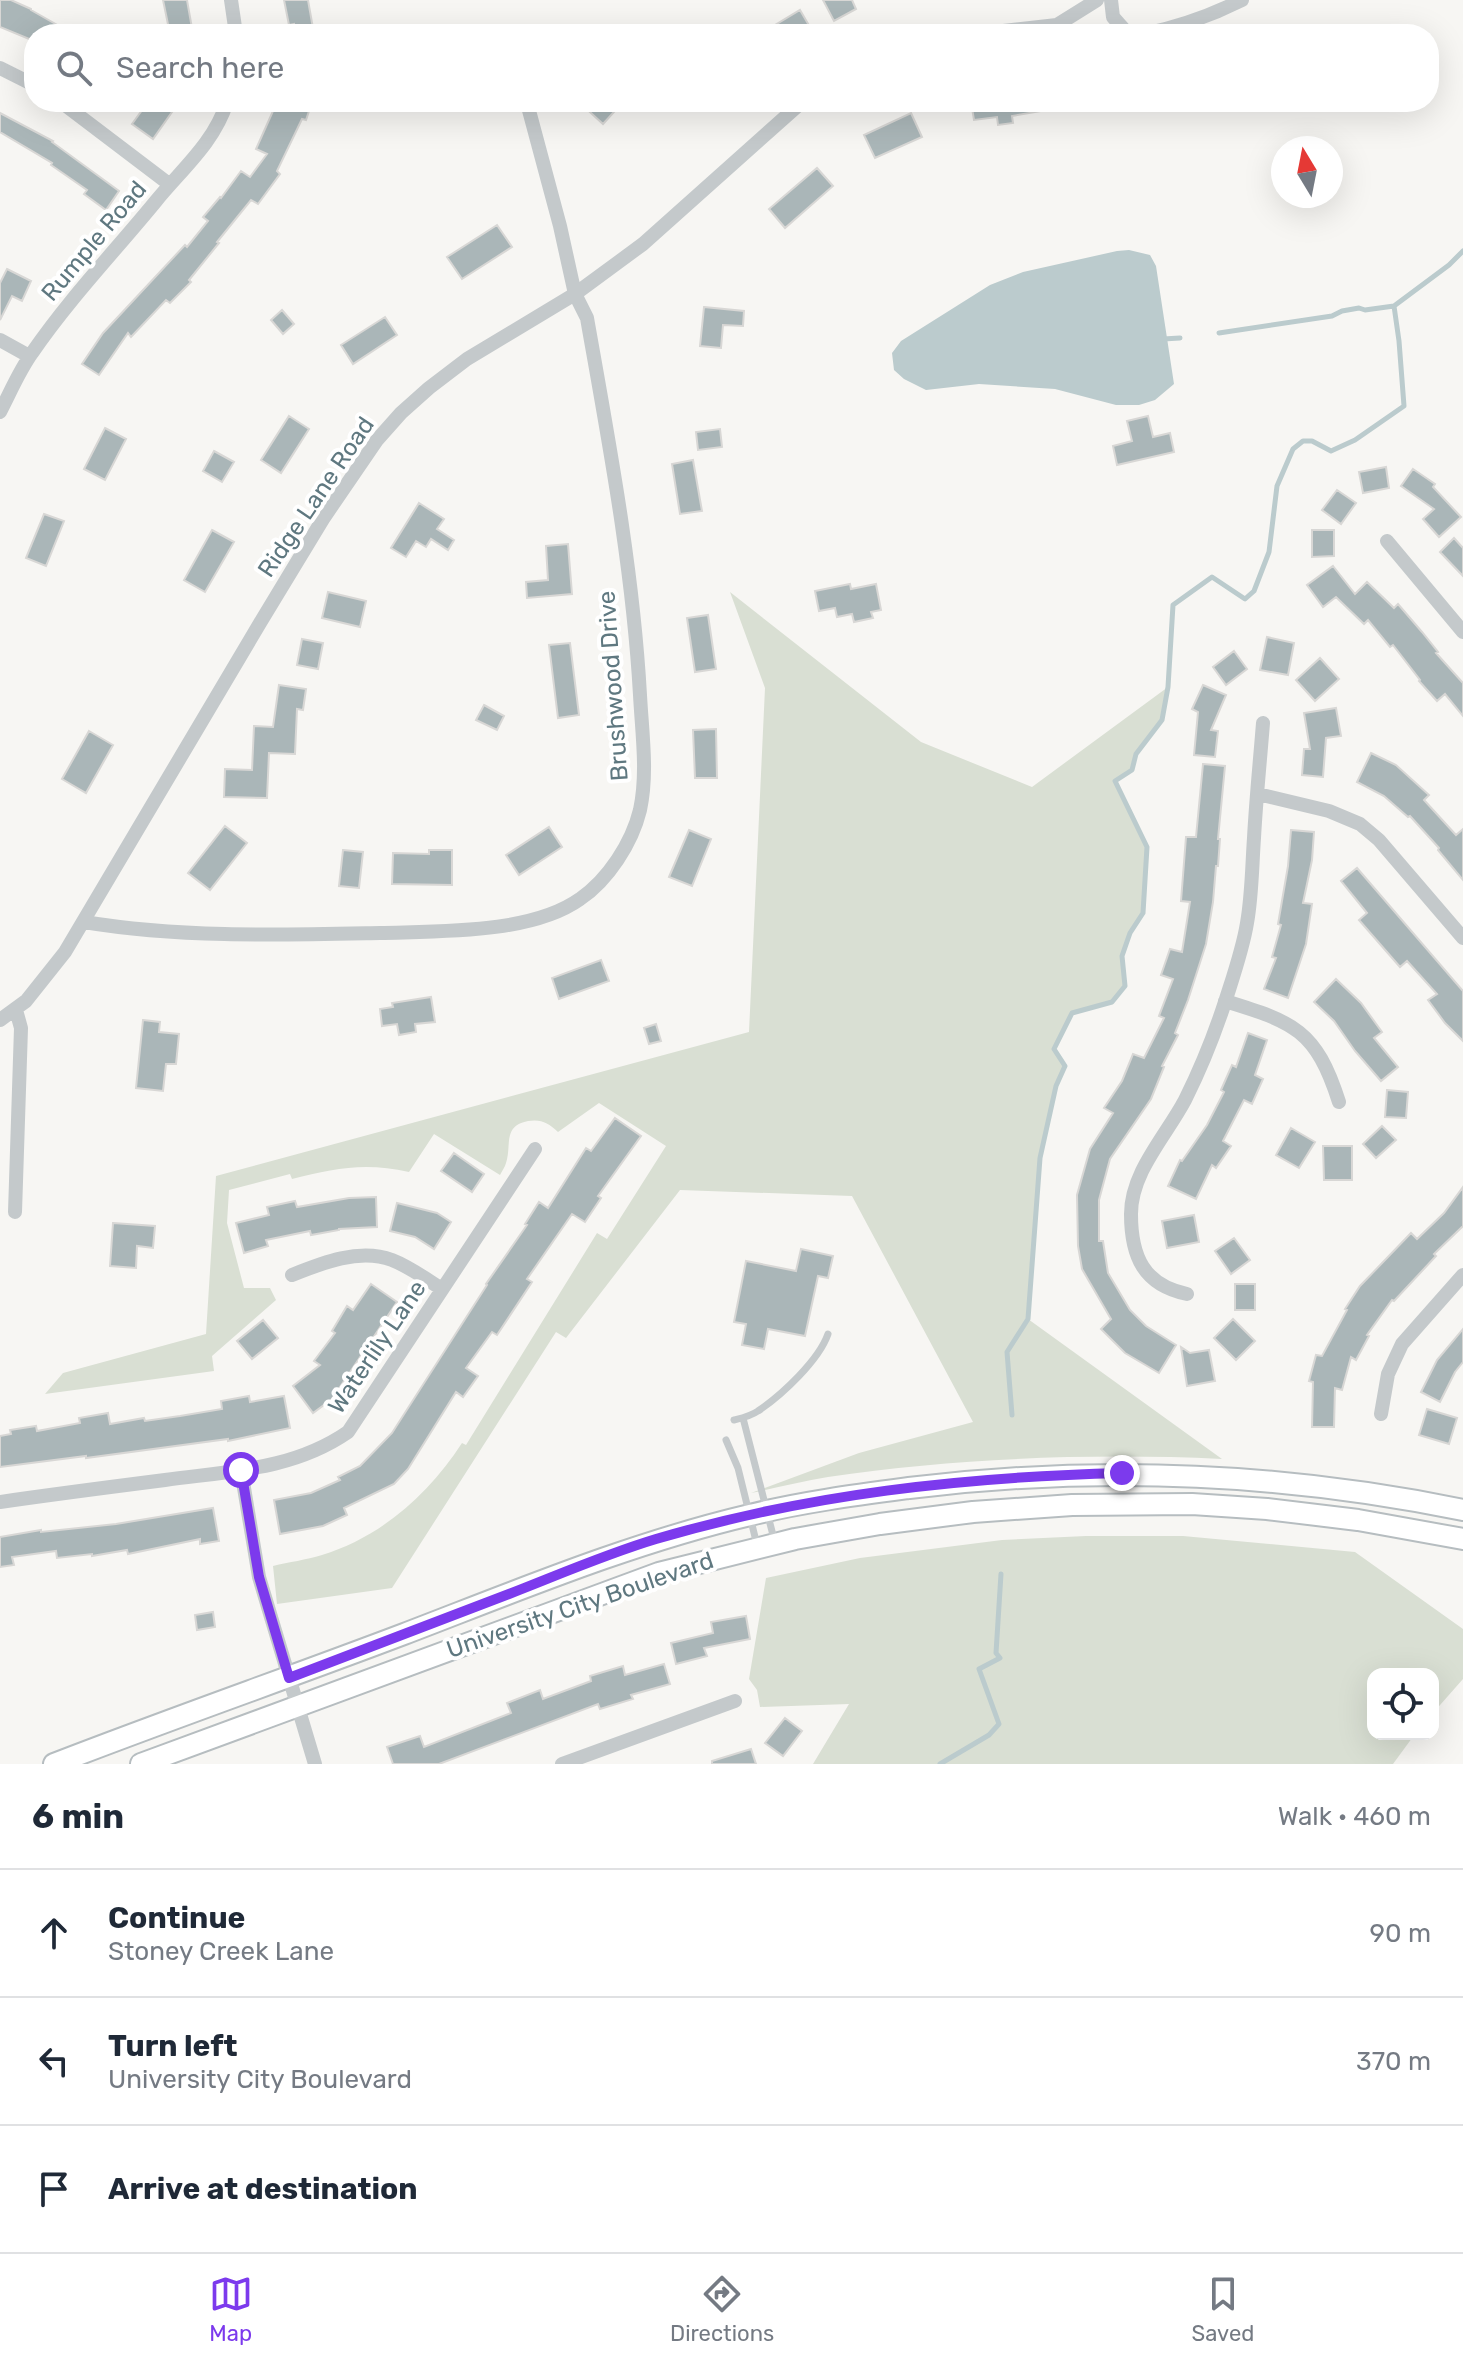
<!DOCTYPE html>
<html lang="en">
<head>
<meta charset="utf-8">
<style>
	body { margin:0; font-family:Rubik,sans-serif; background:#f6f6f7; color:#1f2937 }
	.controls { position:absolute; right:24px; bottom:24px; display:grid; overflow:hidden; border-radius:16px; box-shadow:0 8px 32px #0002 }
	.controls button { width:72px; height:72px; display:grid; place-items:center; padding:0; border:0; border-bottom:2px solid #e0e1e3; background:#fff; color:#1f2937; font:40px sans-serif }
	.compass { position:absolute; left:1271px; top:136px; width:72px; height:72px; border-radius:50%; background:#fff; box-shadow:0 8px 32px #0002; rotate:350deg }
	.stop { position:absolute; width:24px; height:24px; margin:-18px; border:6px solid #7c3aed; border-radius:50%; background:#fff }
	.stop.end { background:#7c3aed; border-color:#fff; box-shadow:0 2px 8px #0008 }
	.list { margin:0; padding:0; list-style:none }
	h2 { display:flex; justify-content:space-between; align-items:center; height:104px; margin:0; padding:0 32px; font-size:34px }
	h2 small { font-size:26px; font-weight:400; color:#747a83 }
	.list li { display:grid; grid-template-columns:52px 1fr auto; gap:24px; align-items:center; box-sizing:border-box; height:128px; padding:0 32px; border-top:2px solid #e0e1e3 }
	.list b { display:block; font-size:30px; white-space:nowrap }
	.list p { margin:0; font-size:26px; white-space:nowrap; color:#747a83 }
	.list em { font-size:26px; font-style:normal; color:#747a83 }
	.icon { flex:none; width:44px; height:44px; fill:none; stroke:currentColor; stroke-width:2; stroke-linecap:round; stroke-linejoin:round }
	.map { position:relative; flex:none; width:1463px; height:1764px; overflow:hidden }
	.search { position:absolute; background:#fff; box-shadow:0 8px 32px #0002; left:24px; right:24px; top:24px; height:88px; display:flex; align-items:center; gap:20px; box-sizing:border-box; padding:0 28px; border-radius:32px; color:#747a83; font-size:30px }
	.sheet { height:488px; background:#fff }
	nav { display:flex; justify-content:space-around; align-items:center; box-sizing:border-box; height:112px; border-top:2px solid #e0e1e3; background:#fff; font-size:22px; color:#747a83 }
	nav a { display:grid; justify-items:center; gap:4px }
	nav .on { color:#7c3aed }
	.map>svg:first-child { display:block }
	.green { fill:#d9dfd3 }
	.water { fill:#bbcbcd }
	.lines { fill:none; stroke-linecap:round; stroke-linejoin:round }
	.stream { stroke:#bbcbcd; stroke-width:5 }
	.building { fill:#aab6b8; stroke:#d8d7d5; stroke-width:2 }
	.secondary-casing { stroke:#b6bdc0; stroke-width:24 }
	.lane { stroke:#c4c9cb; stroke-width:7 }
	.street { stroke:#c4c9cb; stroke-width:14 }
	.secondary { stroke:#fff; stroke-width:20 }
	.route { stroke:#7c3aed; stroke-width:10 }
	.labels { text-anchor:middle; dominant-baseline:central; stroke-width:8; stroke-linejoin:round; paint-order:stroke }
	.street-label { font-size:24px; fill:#5f7880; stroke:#fff }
</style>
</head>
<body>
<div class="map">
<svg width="1463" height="1764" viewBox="0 0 1463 1764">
	<rect width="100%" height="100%" fill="#f7f6f3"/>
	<!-- green -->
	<path class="green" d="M730,592L921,742L1032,787L1168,687L1162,720L1136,754L1132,770L1115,781L1147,847L1143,913L1130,933L1122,956L1125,986L1112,1002L1072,1013L1054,1049L1065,1066C1033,1137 1034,1241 1028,1319L1222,1459C1093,1453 956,1458 828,1477C802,1481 776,1488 751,1493L859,1453L973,1422L852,1196L680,1190L566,1338L556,1332L392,1588L277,1604L273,1566C289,1562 306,1560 322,1555C381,1537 429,1494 462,1443L466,1445L597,1233L607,1239L666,1146L599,1103L558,1132C548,1123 542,1119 528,1121C502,1126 512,1146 506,1163C505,1167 502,1171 500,1175L434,1134L409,1172C366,1162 334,1168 292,1179L290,1174L229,1190L227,1223L244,1288H270L276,1300L212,1356L214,1371L45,1394L63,1373L206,1334L216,1176L749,1032L765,688Z
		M1086,1536H1183L1355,1552L1463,1629V1679L1433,1713V1674H1373V1734H1415L1393,1764H813L849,1704L760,1707L757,1690L749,1679L766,1578L860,1558L1002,1540Z"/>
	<!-- water -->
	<path class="water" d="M1129,250L1150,255L1156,266L1174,384L1155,400L1139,405H1116L1055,389L979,384L926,390L904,379L894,370L892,353L901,341L990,285L1023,272L1117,251Z"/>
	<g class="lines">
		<!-- stream -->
		<path class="stream" d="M1219,333L1332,316L1342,311L1359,308L1365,310L1394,306L1449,265L1463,251
			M1163,339L1180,338
			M1012,1415L1007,1352L1028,1319L1040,1158L1056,1086L1065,1066L1054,1049L1072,1013L1112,1002L1125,986L1122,956L1130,933L1143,913L1147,847L1115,781L1132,770L1136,754L1162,720L1168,687L1173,605L1212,577L1245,599L1254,591L1269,552L1277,486L1293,449L1303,441H1312L1331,451L1355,440L1404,406L1399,341L1394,306
			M940,1764L989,1735L999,1724L979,1669L1000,1658L996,1653L1001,1574"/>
	</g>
	<!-- building -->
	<path class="building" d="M0,0H11L31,9V10L73,34H34V41L0,27Z
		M163,0H187L193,34H170Z
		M284,0H308L314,34H294V24L289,25Z
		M823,0H852L856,9L834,21Z
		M800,10L814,34H760Z
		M148,102H179L153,139L132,124Z
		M277,102H312L306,120L302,119L277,171L280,174L258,204L251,200L217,242L219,243L189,280L191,282L170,303L166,300L131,337L128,333L99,375L82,364L103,333L185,245L187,247L208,221L203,217L220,197L221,198L241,171L250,177L267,154L256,149Z
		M579,102H623L603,124Z
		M971,102H1052L1053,109L1012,116L1013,123L998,125L997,117L974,120Z
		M0,113L53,141L52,142L119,191L106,210L84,194L87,190L51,165L52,163L0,132Z
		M911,113L922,137L875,158L864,135Z
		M817,168L833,186L785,228L769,209Z
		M497,225L512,247L462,279L447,257Z
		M7,269L31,281L22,301L12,296L0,320V283Z
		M704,307L744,311L743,326L723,325L721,348L700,346Z
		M282,310L294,324L283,334L271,320Z
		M385,317L397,335L353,364L341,345Z
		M289,416L309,429L281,473L261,460Z
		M1148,416L1153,437L1170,433L1174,452L1117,465L1113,446L1132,441L1127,421Z
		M105,428L126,439L105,480L84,469Z
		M720,429L722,447L698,450L696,432Z
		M214,451L234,462L222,482L203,471Z
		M693,460L702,511L680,514L672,464Z
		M1386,467L1389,488L1363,493L1359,472Z
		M1413,469L1435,484L1433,487L1461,517L1439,537L1423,519L1434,509L1401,486Z
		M1337,490L1356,503L1341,524L1322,510Z
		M419,503L444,519L437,529L454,540L448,550L431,539L426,547L416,541L406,557L391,548Z
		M44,514L64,521L46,566L26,558Z
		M212,530L234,542L205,592L184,580Z
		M1312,530H1334V556L1312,557Z
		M1454,538L1463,548V576L1440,552Z
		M568,544L572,594L527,598L526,582L548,580L546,546Z
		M1333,566L1355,594L1367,582L1394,608L1398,604L1422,632L1438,652L1436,653L1463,683V716L1445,694L1437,701L1419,681L1420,680L1393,645L1390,647L1368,620L1364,624L1336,597L1323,607L1307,585Z
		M850,584L851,589L876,584L881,610L871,612L873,618L854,622L852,614L837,617L835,608L819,611L815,591Z
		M328,592L366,601L360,627L322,618Z
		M708,615L716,669L695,672L687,618Z
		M1267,637L1294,643L1288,675L1260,670Z
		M302,639L323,643L318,669L297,665Z
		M570,643L579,715L558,718L549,645Z
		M1234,651L1247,669L1226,685L1213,667Z
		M1320,658L1339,679L1315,701L1296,680Z
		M279,685L306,689L303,710L297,709L295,754L269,753L267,798L224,797L225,769L252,770L254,726L273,727Z
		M1203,685L1226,695L1211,730L1218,731L1215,757L1194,755L1198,712L1192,709Z
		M484,705L504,716L497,730L476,720Z
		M1336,708L1341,736L1326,738L1323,777L1302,775L1304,749H1310L1304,713Z
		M716,729L717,778H695L693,730Z
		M89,731L113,745L86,793L62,779Z
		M1371,753L1396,765L1429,795L1424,800L1456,835L1463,829V880L1438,850L1439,848L1410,816L1408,817L1384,796L1357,782Z
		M1203,764L1225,766L1218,839H1220L1218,866H1216L1213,902L1206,944L1188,1000L1175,1033L1178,1035L1162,1066L1164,1067L1151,1099L1110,1159L1099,1200V1241H1103L1108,1273L1130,1310L1146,1326L1176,1345L1159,1373L1125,1353L1101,1329L1111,1319L1082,1269L1078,1246L1077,1195L1090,1149L1113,1113L1104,1108L1122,1081L1133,1054L1144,1058L1164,1018L1159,1016L1173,979L1161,975L1170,949L1182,952L1190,902L1181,901L1186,837H1196Z
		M225,826L247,843L210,890L188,873Z
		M549,827L562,847L519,875L506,855Z
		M689,830L711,839L692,886L669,877Z
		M1291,830L1314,832L1312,860L1303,903L1312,904L1306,944L1288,998L1264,989L1276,958L1272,957L1281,925L1278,924L1288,866Z
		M343,850L363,852L359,888L339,886Z
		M429,850H452V885L392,884L393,853L429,854Z
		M1357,868L1463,991V1041L1445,1023L1428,1000L1437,994L1407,961L1400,967L1359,920L1367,913L1341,881Z
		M601,960L609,981L559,999L552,978Z
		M1336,979L1361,1003L1382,1032L1374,1038L1398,1067L1381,1081L1355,1051L1334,1021L1314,1002Z
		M431,997L435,1022L415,1024L416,1032L399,1035L397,1024L382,1026L380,1009L393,1007L392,1003Z
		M143,1020L160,1022L159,1032L179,1034L176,1064H166L163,1091L136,1088Z
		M656,1024L661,1041L649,1044L644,1028Z
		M1248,1033L1267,1040L1255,1075L1263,1079L1252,1104L1244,1100L1223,1141L1231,1146L1216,1168L1212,1165L1196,1199L1168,1186L1180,1160L1182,1161L1207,1125L1224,1092L1221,1090L1232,1065L1236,1067Z
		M1387,1090L1408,1092L1406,1118L1385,1117Z
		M615,1118L641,1136L598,1196L601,1198L585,1222L572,1214L527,1279L532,1282L497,1335L492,1332L466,1368L478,1376L463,1397L456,1392L408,1469L394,1484L344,1508L347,1515L323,1526L280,1534L274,1500L311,1493L340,1480L338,1477L360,1466L392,1433L487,1285L486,1284L527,1225L525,1224L539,1202L548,1208L586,1148L591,1151Z
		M1382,1126L1396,1140L1376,1158L1363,1144Z
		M1291,1128L1315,1142L1299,1168L1276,1155Z
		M1323,1146H1352V1180H1324Z
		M454,1153L484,1174L472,1192L441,1171Z
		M1463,1187V1226L1434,1254L1436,1256L1394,1301L1392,1300L1367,1335L1369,1336L1356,1360L1351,1357L1342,1390L1335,1388L1334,1427H1312L1313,1382L1309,1381L1316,1355L1322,1356L1347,1310L1345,1309L1360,1286L1411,1233L1417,1239L1444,1213Z
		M376,1197L377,1227L339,1229V1230L311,1235L310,1231L266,1240L268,1246L244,1253L236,1223L269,1215L267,1207L295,1201L297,1207L349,1198Z
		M397,1203L437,1213L451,1222L434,1249L415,1237L390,1231Z
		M1194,1215L1199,1242L1167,1248L1162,1221Z
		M113,1223L155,1226L153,1248L137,1246L136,1268L110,1266Z
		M1234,1238L1250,1260L1231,1274L1215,1251Z
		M801,1249L833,1256L828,1278L818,1276L805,1336L768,1329L764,1349L742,1345L746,1324L734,1322L746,1261L796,1271Z
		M371,1284L397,1302L332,1399L313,1413L293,1386L320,1365L314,1361L335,1333L332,1331L347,1306L353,1310Z
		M1235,1284H1255V1310H1235Z
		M1233,1319L1255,1341L1236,1360L1214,1338Z
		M263,1320L278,1338L252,1359L237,1341Z
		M1463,1329V1362L1455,1372L1440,1402L1421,1392L1437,1360Z
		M1181,1347L1190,1353L1209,1350L1215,1381L1187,1386Z
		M249,1396L250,1402L284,1396L290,1428L228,1441V1439L86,1458V1456L0,1467V1436L11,1434L10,1430L36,1426L37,1431L80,1423L79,1418L108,1413L110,1424L144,1418L145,1421L180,1416L222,1409L221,1401Z
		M1427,1409L1457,1418L1449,1444L1419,1435Z
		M213,1508L219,1541L200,1544V1539L128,1554L127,1550L92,1556V1554L57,1558L56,1551L12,1557L14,1565L0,1567V1537L41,1530V1532L116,1524Z
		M213,1612L215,1627L197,1630L195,1615Z
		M746,1616L750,1639L704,1648L707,1656L676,1664L671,1643L713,1633L711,1622Z
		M664,1664L670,1684L631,1695L633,1699L600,1709L598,1704L439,1764H393L387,1747L420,1736L424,1747L511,1713L507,1703L540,1690L543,1699L591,1681L590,1676L623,1666L625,1675Z
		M785,1718L802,1731L783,1756L765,1743Z
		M751,1749L756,1764H712V1761Z"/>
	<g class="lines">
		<defs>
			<path id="secondary" d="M54,1764C170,1719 288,1678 404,1634C519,1590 631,1543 750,1515C802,1502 856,1495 909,1488C1097,1465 1278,1472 1463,1510
				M141,1764L659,1573L795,1539L880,1524L973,1512L1072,1505L1192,1504L1267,1509L1358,1520L1463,1539"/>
		</defs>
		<!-- secondary casing -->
		<use href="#secondary" class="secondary-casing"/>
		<!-- lane -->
		<path class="lane" d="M743,1418L775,1543
			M734,1420C742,1418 751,1416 758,1411C782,1395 819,1360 828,1334
			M726,1440L738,1468L757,1545"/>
		<!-- street -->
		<path class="street" d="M231,0L236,34
			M1111,0L1113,17L1128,34
			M1057,25L1079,34
			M977,34L1057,25L1097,0
			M1144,34C1179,27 1210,16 1242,0
			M0,68L34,85
			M61,102L169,184
			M0,340L29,356
			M0,412C10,393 19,371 32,353C69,299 115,251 156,201C182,169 214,143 227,102
			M1387,541L1463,632
			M1258,794L1329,811L1360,824L1379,840L1463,938
			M84,922C181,938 282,935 380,933C439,931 531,934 580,899C608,880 632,843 640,810C648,773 642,733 640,695C633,569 609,443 587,318L575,294L560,226L527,103
			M1225,1001C1294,1022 1316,1030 1339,1102
			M0,1020L26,1001L65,952L260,623L323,519L377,440L401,413L429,388L467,359L575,294L643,244L802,102
			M15,1212L21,1028L16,1010
			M292,1275C322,1263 359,1248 392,1260C410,1267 426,1279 442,1289
			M1187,1294C1144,1285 1131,1257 1131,1214C1131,1172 1166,1136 1185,1100C1201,1068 1215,1033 1226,999C1234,974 1243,948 1247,923C1252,895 1252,866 1254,838C1256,800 1260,761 1263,723
			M1381,1414L1388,1374L1402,1344L1463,1275
			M241,1470L259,1577L315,1764
			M0,1502C55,1494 110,1487 165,1480C230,1471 293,1470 348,1432L535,1149
			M562,1764L735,1701"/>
		<!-- secondary -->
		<use href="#secondary" class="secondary"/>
	</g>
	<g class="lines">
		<!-- route -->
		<path class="route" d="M241,1470L259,1577L289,1678C362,1650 436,1622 509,1594C558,1575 606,1554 656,1539C809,1494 963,1477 1122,1473"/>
	</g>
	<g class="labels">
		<!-- street labels -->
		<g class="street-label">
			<text transform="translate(94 241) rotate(-50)">Rumple Road</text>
			<text transform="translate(316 497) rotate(-56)">Ridge Lane Road</text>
			<text transform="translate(613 686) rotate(-94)">Brushwood Drive</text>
			<text transform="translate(377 1347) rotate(-56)">Waterlily Lane</text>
			<text transform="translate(580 1605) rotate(-19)">University City Boulevard</text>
		</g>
	</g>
</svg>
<div class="controls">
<button><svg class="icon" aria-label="locate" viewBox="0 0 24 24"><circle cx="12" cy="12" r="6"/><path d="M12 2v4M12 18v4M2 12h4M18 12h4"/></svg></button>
</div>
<svg class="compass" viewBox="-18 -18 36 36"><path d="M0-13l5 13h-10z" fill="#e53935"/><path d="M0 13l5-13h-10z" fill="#747a83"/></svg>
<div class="stop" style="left:241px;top:1470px"></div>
<div class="stop end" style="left:1122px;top:1473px"></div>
<div class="search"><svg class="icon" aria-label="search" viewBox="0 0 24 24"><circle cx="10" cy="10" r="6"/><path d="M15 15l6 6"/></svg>Search here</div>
</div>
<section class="sheet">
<h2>6 min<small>Walk · 460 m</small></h2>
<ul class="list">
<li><svg class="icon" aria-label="ahead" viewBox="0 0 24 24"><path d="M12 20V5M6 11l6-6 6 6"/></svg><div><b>Continue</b><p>Stoney Creek Lane</p></div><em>90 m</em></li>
<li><svg class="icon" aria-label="left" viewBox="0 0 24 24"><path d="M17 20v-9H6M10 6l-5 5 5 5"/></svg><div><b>Turn left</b><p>University City Boulevard</p></div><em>370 m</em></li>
<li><svg class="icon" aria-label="arrive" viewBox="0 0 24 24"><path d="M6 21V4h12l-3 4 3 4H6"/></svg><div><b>Arrive at destination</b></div></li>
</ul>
</section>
<nav>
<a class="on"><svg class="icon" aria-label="map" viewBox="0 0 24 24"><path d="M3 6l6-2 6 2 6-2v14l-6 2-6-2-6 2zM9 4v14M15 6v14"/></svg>Map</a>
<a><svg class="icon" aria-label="directions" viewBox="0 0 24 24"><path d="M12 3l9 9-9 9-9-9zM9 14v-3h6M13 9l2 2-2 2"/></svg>Directions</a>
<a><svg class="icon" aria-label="saved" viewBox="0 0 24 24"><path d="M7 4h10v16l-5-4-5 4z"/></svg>Saved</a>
</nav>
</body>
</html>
